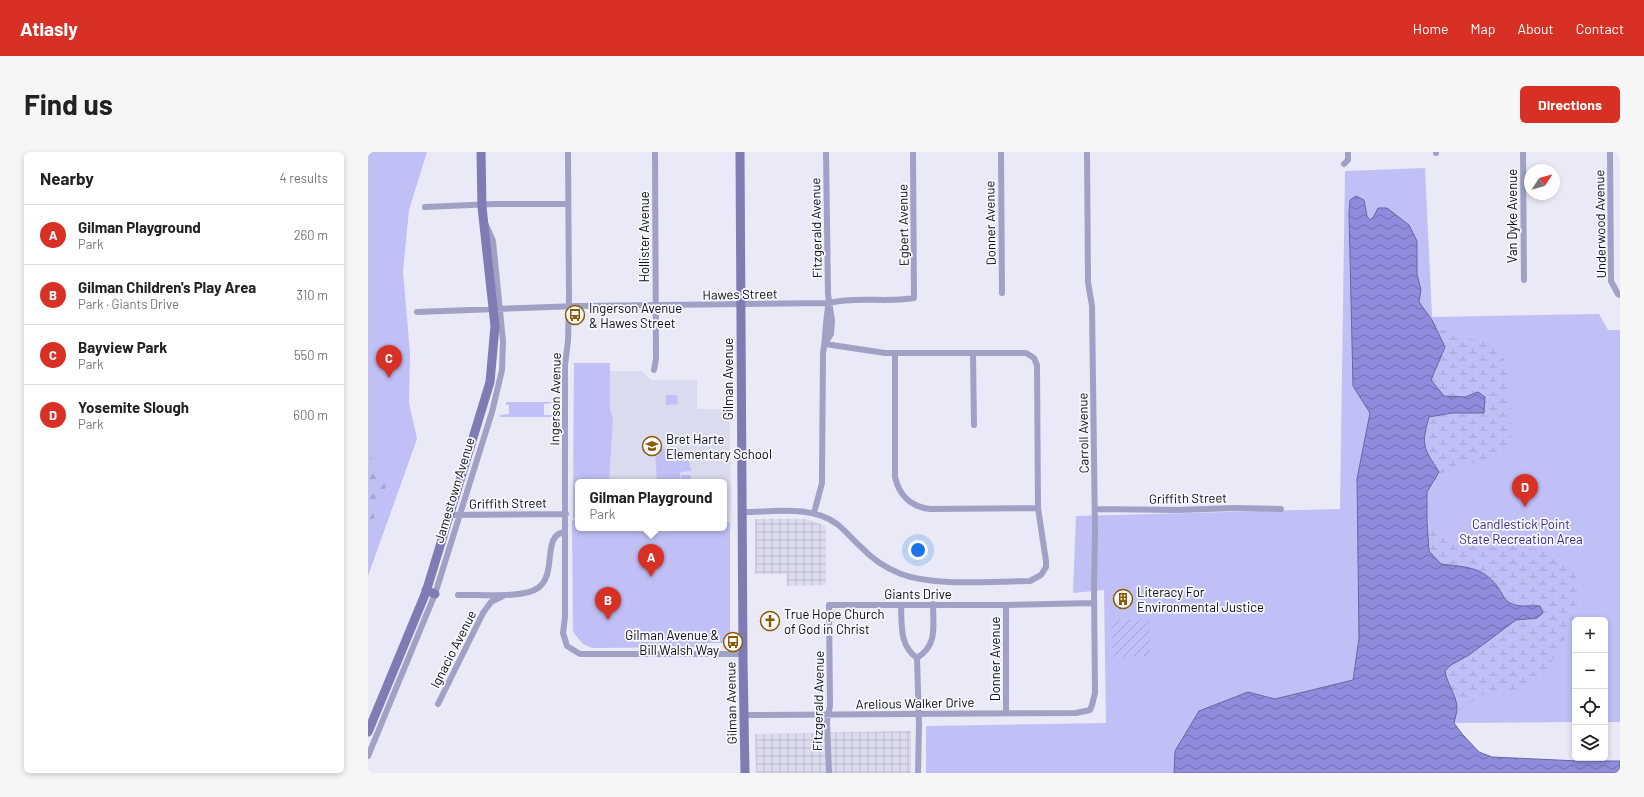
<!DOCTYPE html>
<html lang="en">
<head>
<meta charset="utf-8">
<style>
	body { margin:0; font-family:Barlow,sans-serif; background:#f6f6f6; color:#222 }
	.controls { position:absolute; right:12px; bottom:12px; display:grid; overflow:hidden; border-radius:6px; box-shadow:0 2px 6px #0003 }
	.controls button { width:36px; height:36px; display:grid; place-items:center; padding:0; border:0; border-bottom:1px solid #e0e0e0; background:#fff; color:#222; font:20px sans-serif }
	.compass { position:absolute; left:1156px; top:12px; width:36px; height:36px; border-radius:50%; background:#fff; box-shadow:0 2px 6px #0003; rotate:54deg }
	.you { position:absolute; left:550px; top:398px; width:14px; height:14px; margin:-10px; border:3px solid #fff; border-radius:50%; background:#1a73e8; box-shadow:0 0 0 6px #1a73e833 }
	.badge { display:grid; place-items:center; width:26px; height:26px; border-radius:50%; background:#d93025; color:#fff; font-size:13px; font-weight:700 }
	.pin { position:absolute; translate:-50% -33px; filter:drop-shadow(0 1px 2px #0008) }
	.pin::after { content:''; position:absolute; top:21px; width:14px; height:12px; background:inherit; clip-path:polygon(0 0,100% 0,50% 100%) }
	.popup { position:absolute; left:207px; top:327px; width:152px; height:52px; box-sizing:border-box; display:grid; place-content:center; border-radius:6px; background:#fff; filter:drop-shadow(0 1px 3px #0005); font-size:13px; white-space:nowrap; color:#767676 }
	.popup b { font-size:15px; color:#222 }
	.popup::after { content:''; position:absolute; left:50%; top:100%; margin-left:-8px; border:8px solid transparent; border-top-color:#fff }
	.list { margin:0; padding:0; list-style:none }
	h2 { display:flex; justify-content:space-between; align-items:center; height:52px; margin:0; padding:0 16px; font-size:17px }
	h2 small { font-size:13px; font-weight:400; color:#767676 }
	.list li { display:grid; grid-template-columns:26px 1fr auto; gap:12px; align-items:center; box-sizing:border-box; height:60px; padding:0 16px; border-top:1px solid #e0e0e0 }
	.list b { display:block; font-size:15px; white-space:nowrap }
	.list p { margin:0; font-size:13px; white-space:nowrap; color:#767676 }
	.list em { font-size:13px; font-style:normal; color:#767676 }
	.icon { flex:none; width:22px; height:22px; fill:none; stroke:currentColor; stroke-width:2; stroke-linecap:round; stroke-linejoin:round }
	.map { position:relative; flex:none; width:1252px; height:621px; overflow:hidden; border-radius:6px }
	header { display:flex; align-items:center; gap:24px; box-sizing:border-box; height:56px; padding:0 20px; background:#d93025; color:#fff }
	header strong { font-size:19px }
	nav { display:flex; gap:22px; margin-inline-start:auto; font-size:14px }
	.intro { display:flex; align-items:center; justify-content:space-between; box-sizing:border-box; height:96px; padding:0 24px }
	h1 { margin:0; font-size:28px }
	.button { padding:10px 18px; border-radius:6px; background:#d93025; color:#fff; font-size:14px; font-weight:700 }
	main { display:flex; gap:24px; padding:0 24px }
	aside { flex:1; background:#fff; border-radius:6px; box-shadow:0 2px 6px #0003 }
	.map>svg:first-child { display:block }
	.built { fill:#dbdbef }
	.industrial { fill:url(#industrial-grid) }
	.green { fill:#c0c0f6 }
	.forest { fill:url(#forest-firs) }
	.wetland { fill:url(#wetland-marsh) }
	.garden { fill:url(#garden-furrows) }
	.water { fill:url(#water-waves); stroke:#6865a0 }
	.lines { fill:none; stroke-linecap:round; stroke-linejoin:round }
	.street { stroke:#a1a1c6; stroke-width:6 }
	.secondary { stroke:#7e7cb3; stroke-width:9 }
	.labels { text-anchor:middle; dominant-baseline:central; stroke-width:3.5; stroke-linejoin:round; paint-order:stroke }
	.street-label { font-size:13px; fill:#0d0d12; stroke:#f7f7ff }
	.poi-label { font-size:13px; fill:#0d0d12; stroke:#f7f7ff; text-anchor:start }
	.park-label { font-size:13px; fill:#3a2787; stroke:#f7f7ff }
</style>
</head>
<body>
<header>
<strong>Atlasly</strong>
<nav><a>Home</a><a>Map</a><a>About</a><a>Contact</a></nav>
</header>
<div class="intro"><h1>Find us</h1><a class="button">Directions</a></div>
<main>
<aside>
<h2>Nearby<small>4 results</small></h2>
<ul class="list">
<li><span class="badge">A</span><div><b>Gilman Playground</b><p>Park</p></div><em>260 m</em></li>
<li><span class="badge">B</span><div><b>Gilman Children's Play Area</b><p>Park · Giants Drive</p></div><em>310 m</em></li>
<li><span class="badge">C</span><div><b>Bayview Park</b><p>Park</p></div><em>550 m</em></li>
<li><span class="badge">D</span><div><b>Yosemite Slough</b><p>Park</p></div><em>600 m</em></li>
</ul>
</aside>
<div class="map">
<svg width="1252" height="621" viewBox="0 0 1252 621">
	<defs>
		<pattern id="industrial-grid" width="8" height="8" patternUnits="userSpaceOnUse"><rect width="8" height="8" fill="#dbdbef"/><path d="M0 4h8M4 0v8" fill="none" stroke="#bbc"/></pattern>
		<pattern id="forest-firs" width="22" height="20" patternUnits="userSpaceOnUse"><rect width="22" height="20" fill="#c0c0f6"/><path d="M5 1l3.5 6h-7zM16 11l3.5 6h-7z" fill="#a4a4d2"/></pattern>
		<pattern id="wetland-marsh" width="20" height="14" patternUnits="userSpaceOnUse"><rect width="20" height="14" fill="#c0c0f6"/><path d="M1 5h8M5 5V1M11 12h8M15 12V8" fill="none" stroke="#a4a4d2"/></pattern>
		<pattern id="garden-furrows" width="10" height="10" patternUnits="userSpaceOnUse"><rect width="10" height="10" fill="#c0c0f6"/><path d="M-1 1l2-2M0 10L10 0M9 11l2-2" fill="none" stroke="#a4a4d2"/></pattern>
		<pattern id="water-waves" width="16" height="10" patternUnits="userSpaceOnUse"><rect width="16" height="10" fill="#8f8bdd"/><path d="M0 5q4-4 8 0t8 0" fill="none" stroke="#7370b2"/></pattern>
	</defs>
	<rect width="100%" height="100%" fill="#e9e9f7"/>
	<!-- built -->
	<path class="built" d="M206,211H242V219H273L283,228H329V257H361L363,349L362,370H356V330H210V368H205Z"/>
	<!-- industrial -->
	<path class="industrial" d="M387,367H438L458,374V433L419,434L418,422H387Z
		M543,579V621H388L387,582Z"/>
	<!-- green -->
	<path class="green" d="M0,0H59L41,58L35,119L42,201L41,251L49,287L0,424Z
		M1057,16L1064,165L1231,162L1240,178H1252V570H1237V468H1207V570L1086,571L1009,66L986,69L985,233L1002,261L989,327L991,486L985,528L907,547L880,541L807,599L806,621H558V574L738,571L736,438L705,441L708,364L972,357L977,19Z
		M206,211H242V258L245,267L241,330H210V366H205Z
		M298,243H309L310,252L298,253Z
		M138,250H185V251L176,252V263H185V265H132V263L141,262V253H138Z
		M311,296V298H315L316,299H321L320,302L323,319L312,320V330H289L287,297Z
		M313,323H323V330H313Z
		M204,368H210V376H356V370H362V488L360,491H338V495L224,496L215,492L205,480Z"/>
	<!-- forest -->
	<path class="forest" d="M0,300L18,334L0,381Z"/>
	<!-- wetland -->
	<path class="wetland" d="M1064,168L1074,177L1098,186L1117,189L1129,197L1139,212L1141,228L1143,285L1138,294L1115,311L1096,312L1081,315L1064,332L1071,320C1055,295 1053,294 1061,265L1084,261H1115L1110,240L1097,245L1076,244L1062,228L1077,195Z
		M1059,370L1074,383L1097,390L1122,382L1160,396L1177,399L1195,406L1208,423L1212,449L1204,474L1179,518L1159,534L1137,540L1113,543L1089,560C1089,545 1079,534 1077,519L1083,513L1101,503L1148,468L1169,466L1164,453L1150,454L1140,450L1128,432L1099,415L1073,412L1061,399Z"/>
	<!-- garden -->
	<path class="garden" d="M781,467L783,504L745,506L743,469Z"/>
	<!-- water -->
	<path class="water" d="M988,44L996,48L999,64L1002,68L1006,64L1010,56H1019L1041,73L1049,89V122L1053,138L1051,150L1064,168L1077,195L1063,228L1076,244L1097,245L1110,240L1117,245L1116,261H1084L1061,265C1053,294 1055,295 1071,320L1059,340V370L1061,399L1073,412C1096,415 1114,414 1129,434C1133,439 1136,448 1142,451C1151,456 1162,453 1172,454L1175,461L1169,466L1148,468L1101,503L1083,513L1077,519C1079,532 1088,542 1089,555C1089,561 1087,566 1086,571L1095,583L1111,600L1124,605L1211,609H1252V621H806L807,599L831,559L880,540L907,547L985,528L991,486L989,327L1002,261L985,234L981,61L982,48Z"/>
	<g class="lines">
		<!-- street -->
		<path class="street" d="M200,0L201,145L200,189L197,213V465L195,481L199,494L212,502H375
			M633,0L634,141
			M1068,0V1
			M1155,0L1156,128
			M1242,0L1243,129L1250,142L1252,143
			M976,12L980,8V0
			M57,55L126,52H200
			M49,160L210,154L461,151C489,144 518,151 546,146L545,0
			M457,191L463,182L464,169L460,142L458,0
			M527,201V325C531,343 543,355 562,357L670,356
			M605,201L606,273
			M286,218L288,207L287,0
			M727,357L810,358L866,356L913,357
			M375,360C405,360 443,353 469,372C478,379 485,388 493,395C504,407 518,416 533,422C568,435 625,429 662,429L673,423L678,415V409L670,356L669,213L666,206L658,201H517L457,192
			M446,361L454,331V322L455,201C458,185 457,168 461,151
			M82,363L198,362
			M90,443C109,442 155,447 170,436C190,422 173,382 197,380
			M533,453C534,473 531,493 549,506
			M638,453V561
			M549,506L551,572L550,621
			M549,506C570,493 565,474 565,452
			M70,552L115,461L123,450L135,444
			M376,563L708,561L722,558L724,553L727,541L726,436L727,379L724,154L720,130L719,0
			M0,604L67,442L124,260L134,218L135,189L125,89L118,73
			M461,621L459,569L462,554L461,453H638L726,451"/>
		<!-- secondary -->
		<path class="secondary" d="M372,0L375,508L377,621
			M58,438L67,442
			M0,580L58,440L122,230L127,174L114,55L113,0"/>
	</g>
	<!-- icons -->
	<defs>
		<symbol id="bus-ring" viewBox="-11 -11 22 22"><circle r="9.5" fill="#f7f7ff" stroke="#8a5b00" stroke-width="1.5"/><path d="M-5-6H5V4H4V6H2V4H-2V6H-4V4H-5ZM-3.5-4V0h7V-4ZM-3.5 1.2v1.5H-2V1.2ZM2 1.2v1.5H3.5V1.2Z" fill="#8a5b00"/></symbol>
		<symbol id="school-ring" viewBox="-11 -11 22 22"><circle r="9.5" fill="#f7f7ff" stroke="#8a5b00" stroke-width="1.5"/><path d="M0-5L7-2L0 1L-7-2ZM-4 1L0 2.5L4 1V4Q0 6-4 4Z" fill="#8a5b00"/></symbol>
		<symbol id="building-ring" viewBox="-11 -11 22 22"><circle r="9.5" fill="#f7f7ff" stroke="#8a5b00" stroke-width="1.5"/><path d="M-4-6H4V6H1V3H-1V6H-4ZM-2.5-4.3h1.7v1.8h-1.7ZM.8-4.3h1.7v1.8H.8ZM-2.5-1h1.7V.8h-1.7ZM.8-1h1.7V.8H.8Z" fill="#8a5b00"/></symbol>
		<symbol id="church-ring" viewBox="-11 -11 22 22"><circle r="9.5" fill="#f7f7ff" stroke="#8a5b00" stroke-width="1.5"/><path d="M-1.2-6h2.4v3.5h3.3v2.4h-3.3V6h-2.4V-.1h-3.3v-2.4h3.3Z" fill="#8a5b00"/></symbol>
	</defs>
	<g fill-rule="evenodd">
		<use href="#bus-ring" x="196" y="152" width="22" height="22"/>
		<use href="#school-ring" x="273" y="283" width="22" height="22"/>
		<use href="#building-ring" x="744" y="436" width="22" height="22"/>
		<use href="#church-ring" x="391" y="458" width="22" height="22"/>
		<use href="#bus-ring" x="354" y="479" width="22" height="22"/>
	</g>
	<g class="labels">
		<!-- street labels -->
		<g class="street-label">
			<text transform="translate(1144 64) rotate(-90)">Van Dyke Avenue</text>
			<text transform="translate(622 71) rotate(-91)">Donner Avenue</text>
			<text transform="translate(1232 72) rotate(-91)">Underwood Avenue</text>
			<text transform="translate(535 73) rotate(-91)">Egbert Avenue</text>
			<text transform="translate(448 76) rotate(-91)">Fitzgerald Avenue</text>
			<text transform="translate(276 85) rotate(-90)">Hollister Avenue</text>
			<text transform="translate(372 142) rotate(-1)">Hawes Street</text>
			<text transform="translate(360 227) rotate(-90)">Gilman Avenue</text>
			<text transform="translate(187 247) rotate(-89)">Ingerson Avenue</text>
			<text transform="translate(715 281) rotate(-91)">Carroll Avenue</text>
			<text transform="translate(86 338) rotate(-73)">Jamestown Avenue</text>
			<text transform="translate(820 346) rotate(-1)">Griffith Street</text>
			<text transform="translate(140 351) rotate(-1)">Griffith Street</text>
			<text x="550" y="442">Giants Drive</text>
			<text transform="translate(85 497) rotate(-63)">Ignacio Avenue</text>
			<text transform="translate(627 507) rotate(-90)">Donner Avenue</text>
			<text transform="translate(450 549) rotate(-89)">Fitzgerald Avenue</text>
			<text transform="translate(363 551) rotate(-91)">Gilman Avenue</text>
			<text transform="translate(547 551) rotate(-1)">Arelious Walker Drive</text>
		</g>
		<!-- poi labels -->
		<g class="poi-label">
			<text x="221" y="156">Ingerson Avenue<tspan x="221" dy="15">&amp; Hawes Street</tspan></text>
			<text x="298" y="287">Bret Harte<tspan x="298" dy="15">Elementary School</tspan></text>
			<text x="769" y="440">Literacy For<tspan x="769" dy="15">Environmental Justice</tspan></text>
			<text x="416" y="462">True Hope Church<tspan x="416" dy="15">of God in Christ</tspan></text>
			<text x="351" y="483" text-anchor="end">Gilman Avenue &amp;<tspan x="351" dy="15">Bill Walsh Way</tspan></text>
		</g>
		<!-- park labels -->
		<g class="park-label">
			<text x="1153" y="372">Candlestick Point<tspan x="1153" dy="15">State Recreation Area</tspan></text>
		</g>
	</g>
</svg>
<div class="controls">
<button>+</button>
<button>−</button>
<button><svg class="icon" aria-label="locate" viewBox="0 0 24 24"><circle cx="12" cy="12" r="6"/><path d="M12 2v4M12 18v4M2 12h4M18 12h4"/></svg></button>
<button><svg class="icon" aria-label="layers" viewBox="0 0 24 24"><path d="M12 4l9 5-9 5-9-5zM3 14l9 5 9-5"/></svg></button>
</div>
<svg class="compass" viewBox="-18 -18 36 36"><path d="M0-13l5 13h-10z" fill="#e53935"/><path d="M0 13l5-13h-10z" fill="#767676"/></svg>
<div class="you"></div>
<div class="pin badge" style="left:283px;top:425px">A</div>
<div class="popup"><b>Gilman Playground</b>Park</div>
<div class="pin badge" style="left:240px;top:468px">B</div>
<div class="pin badge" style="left:21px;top:226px">C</div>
<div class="pin badge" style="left:1157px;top:355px">D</div>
</div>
</main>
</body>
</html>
